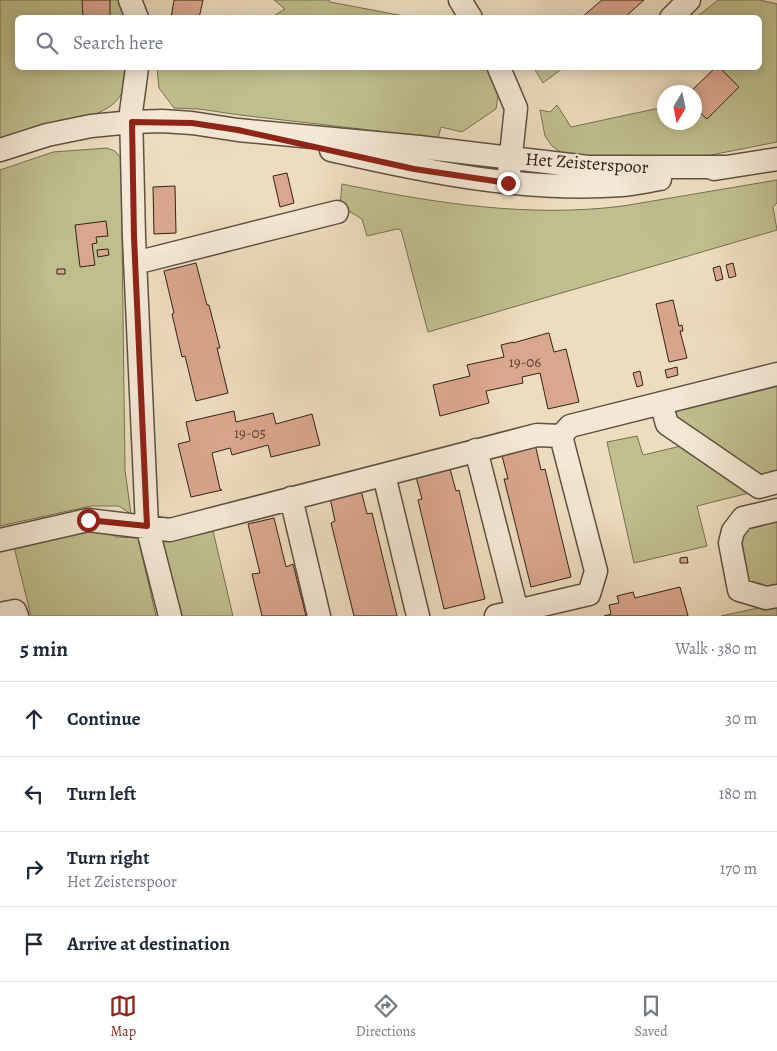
<!DOCTYPE html>
<html lang="en">
<head>
<meta charset="utf-8">
<style>
	body { margin:0; font-family:Alegreya,serif; background:#f2f2f3; color:#1f2937 }
	.compass { position:absolute; left:657px; top:85px; width:45px; height:45px; border-radius:50%; background:#fff; box-shadow:0 2px 12px #0003; rotate:190deg }
	.stop { position:absolute; width:15px; height:15px; margin:-11px; border:4px solid #8f2418; border-radius:50%; background:#fff }
	.stop.end { background:#8f2418; border-color:#fff; box-shadow:0 1px 5px #0008 }
	.list { margin:0; padding:0; list-style:none }
	h2 { display:flex; justify-content:space-between; align-items:center; height:65px; margin:0; padding:0 20px; font-size:21px }
	h2 small { font-size:16px; font-weight:400; color:#747a83 }
	.list li { display:grid; grid-template-columns:32px 1fr auto; gap:15px; align-items:center; box-sizing:border-box; height:75px; padding:0 20px; border-top:1px solid #e0e1e3 }
	.list b { display:block; font-size:19px; white-space:nowrap }
	.list p { margin:0; font-size:16px; white-space:nowrap; color:#747a83 }
	.list em { font-size:16px; font-style:normal; color:#747a83 }
	.icon { flex:none; width:28px; height:28px; fill:none; stroke:currentColor; stroke-width:2; stroke-linecap:round; stroke-linejoin:round }
	.map { position:relative; flex:none; width:777px; height:616px; overflow:hidden }
	.search { position:absolute; background:#fff; box-shadow:0 2px 12px #0003; left:15px; right:15px; top:15px; height:55px; display:flex; align-items:center; gap:12px; box-sizing:border-box; padding:0 18px; border-radius:8px; color:#747a83; font-size:19px }
	.sheet { height:365px; background:#fff }
	nav { display:flex; justify-content:space-around; align-items:center; box-sizing:border-box; height:70px; border-top:1px solid #e0e1e3; background:#fff; font-size:14px; color:#747a83 }
	nav a { display:grid; justify-items:center; gap:2px }
	nav .on { color:#8f2418 }
	.map>svg:first-child { display:block }
	.green { fill:#bfbe8d; stroke:#787054 }
	.building { fill:#daa68d; stroke:#30231a }
	.lines { fill:none; stroke-linecap:round; stroke-linejoin:round }
	.minor-casing { stroke:#5f5143; stroke-width:25 }
	.minor { stroke:#f3e8d5; stroke-width:22 }
	.route { stroke:#8f2418; stroke-width:6 }
	.labels { text-anchor:middle; dominant-baseline:central; stroke-width:4.5; stroke-linejoin:round; paint-order:stroke }
	.number-label { font-size:15px; fill:#5a4437 }
	.street-label { font-size:18px; fill:#30231a; stroke:#f3e8d5 }
</style>
</head>
<body>
<div class="map">
<svg width="777" height="616" viewBox="0 0 777 616">
	<rect width="100%" height="100%" fill="#eddcbe"/>
	<filter id="stains"><feTurbulence type="fractalNoise" baseFrequency=".004" numOctaves="4"/><feColorMatrix values="0 0 0 0 .2 0 0 0 0 .09 0 0 0 0 .02 0 0 0 .5 -.17"/></filter>
	<radialGradient id="worn" r=".72"><stop offset=".6" stop-color="#630" stop-opacity="0"/><stop offset="1" stop-color="#630" stop-opacity=".3"/></radialGradient>
	<!-- green -->
	<path class="green" d="M0,0H123L132,17L18,18V68H133C128,81 123,96 112,105C92,121 27,133 0,140Z
		M274,0H329L330,2L409,17H272L285,9Z
		M718,0H760L777,4V142L696,158L628,161L562,153L552,146L545,136L540,110L550,112L557,105L571,127L664,107V122H694L695,118L732,89V85L717,68H760V18L697,17Z
		M157,68H492L499,88L496,109L462,132L441,127L438,138L240,115L199,109L174,108L159,88Z
		M534,68H563L543,83Z
		M107,148L115,151L121,158L125,470L131,514L119,506H91L0,526V170L53,152Z
		M777,180V203L773,207L777,230L428,332L401,230L397,229L367,236L362,219L340,206L342,184C434,203 528,218 623,206Z
		M777,375V486L697,506L707,546L634,563L607,442L637,436L643,455L681,446L669,401Z
		M777,513V587L762,590L749,585L736,544L743,525Z
		M72,530L106,532L116,537L138,538L156,616H31L13,543Z
		M213,531L233,616H178L163,542Z
		M777,604V616H721Z"/>
	<!-- building -->
	<path class="building" d="M82,0H110V18H83Z
		M174,0H203L199,18H171Z
		M602,0H644L624,18H581Z
		M715,68H720L739,87L707,119L694,107V92H690Z
		M287,173L294,203L280,207L273,176Z
		M175,186L176,233L154,234L153,187Z
		M106,221L108,236L96,237L97,243L92,244L95,265L80,267L75,225Z
		M108,249L109,255L98,257L97,250Z
		M196,263L207,305H209L220,348H217L228,393L196,401L185,356L182,357L172,314L174,313L164,271Z
		M733,263L736,276L729,278L726,265Z
		M720,266L723,279L716,281L713,268Z
		M57,269H65V274H57Z
		M673,300L679,326L682,325L683,331H680L687,358L669,362L656,304Z
		M548,333H549L554,352L566,349L579,402L548,409L540,373L522,377L523,383L486,391L489,403L440,416L433,385L470,376L467,365L504,357L501,345L513,342V343Z
		M677,367L678,375L667,378L665,370Z
		M640,371L643,385L637,387L633,373Z
		M234,411L236,422L273,413L276,424L312,414L320,445L271,457L268,445L232,455L230,448L212,453L220,489L222,490L191,497L178,444L190,441L186,422Z
		M535,444L541,470L545,469L571,577L531,587L504,479H508L501,452Z
		M449,465L456,491L459,490L485,599L444,609L418,500L422,499L415,473Z
		M360,486L367,514L372,513L397,616H354L331,523L335,521L329,493Z
		M274,518L286,567L293,564L306,616H262L252,574L260,573L248,524Z
		M687,557L688,563H680V558Z
		M680,587L688,616H604L611,614L609,605L619,603L617,596L633,592L635,598Z"/>
	<g class="lines">
		<defs>
			<path id="minor" d="M130,0L137,18
				M460,0L471,18
				M671,18L689,0
				M137,68L131,112L134,237L147,526L170,616
				M499,68L516,108L509,173
				M0,150L47,135L91,126L132,122L162,121L192,123L238,130L419,147L588,167H727
				M331,150C427,172 524,192 622,185C635,184 648,181 660,179
				M714,169L777,159
				M135,263L337,212
				M661,403L667,424L759,487L777,482
				M561,436L570,426L777,374
				M476,450L517,611
				M384,475L418,616
				M291,498L319,616
				M777,510L743,518L733,531L730,543L739,590L766,598L777,596
				M0,540L88,520L170,530L537,435L561,436L596,571L589,594L496,616
				M0,614L15,611L17,616"/>
		</defs>
		<!-- minor casing -->
		<use href="#minor" class="minor-casing"/>
		<!-- minor -->
		<use href="#minor" class="minor"/>
	</g>
	<g class="lines">
		<!-- route -->
		<path class="route" d="M88,520L147,526L134,237L132,122L192,123L238,130L414,169L508,183"/>
	</g>
	<g class="labels">
		<!-- number labels -->
		<g class="number-label">
			<text x="525" y="362">19-06</text>
			<text x="250" y="433">19-05</text>
		</g>
		<!-- street labels -->
		<g class="street-label">
			<text transform="translate(587 163) rotate(4)">Het Zeisterspoor</text>
		</g>
	</g>
	<rect width="100%" height="100%" filter="url(#stains)"/>
	<rect width="100%" height="100%" fill="url(#worn)"/>
</svg>
<svg class="compass" viewBox="-18 -18 36 36"><path d="M0-13l5 13h-10z" fill="#e53935"/><path d="M0 13l5-13h-10z" fill="#747a83"/></svg>
<div class="stop" style="left:88px;top:520px"></div>
<div class="stop end" style="left:508px;top:183px"></div>
<div class="search"><svg class="icon" aria-label="search" viewBox="0 0 24 24"><circle cx="10" cy="10" r="6"/><path d="M15 15l6 6"/></svg>Search here</div>
</div>
<section class="sheet">
<h2>5 min<small>Walk · 380 m</small></h2>
<ul class="list">
<li><svg class="icon" aria-label="ahead" viewBox="0 0 24 24"><path d="M12 20V5M6 11l6-6 6 6"/></svg><div><b>Continue</b></div><em>30 m</em></li>
<li><svg class="icon" aria-label="left" viewBox="0 0 24 24"><path d="M17 20v-9H6M10 6l-5 5 5 5"/></svg><div><b>Turn left</b></div><em>180 m</em></li>
<li><svg class="icon" aria-label="right" viewBox="0 0 24 24"><path d="M7 20v-9h11M14 6l5 5-5 5"/></svg><div><b>Turn right</b><p>Het Zeisterspoor</p></div><em>170 m</em></li>
<li><svg class="icon" aria-label="arrive" viewBox="0 0 24 24"><path d="M6 21V4h12l-3 4 3 4H6"/></svg><div><b>Arrive at destination</b></div></li>
</ul>
</section>
<nav>
<a class="on"><svg class="icon" aria-label="map" viewBox="0 0 24 24"><path d="M3 6l6-2 6 2 6-2v14l-6 2-6-2-6 2zM9 4v14M15 6v14"/></svg>Map</a>
<a><svg class="icon" aria-label="directions" viewBox="0 0 24 24"><path d="M12 3l9 9-9 9-9-9zM9 14v-3h6M13 9l2 2-2 2"/></svg>Directions</a>
<a><svg class="icon" aria-label="saved" viewBox="0 0 24 24"><path d="M7 4h10v16l-5-4-5 4z"/></svg>Saved</a>
</nav>
</body>
</html>
